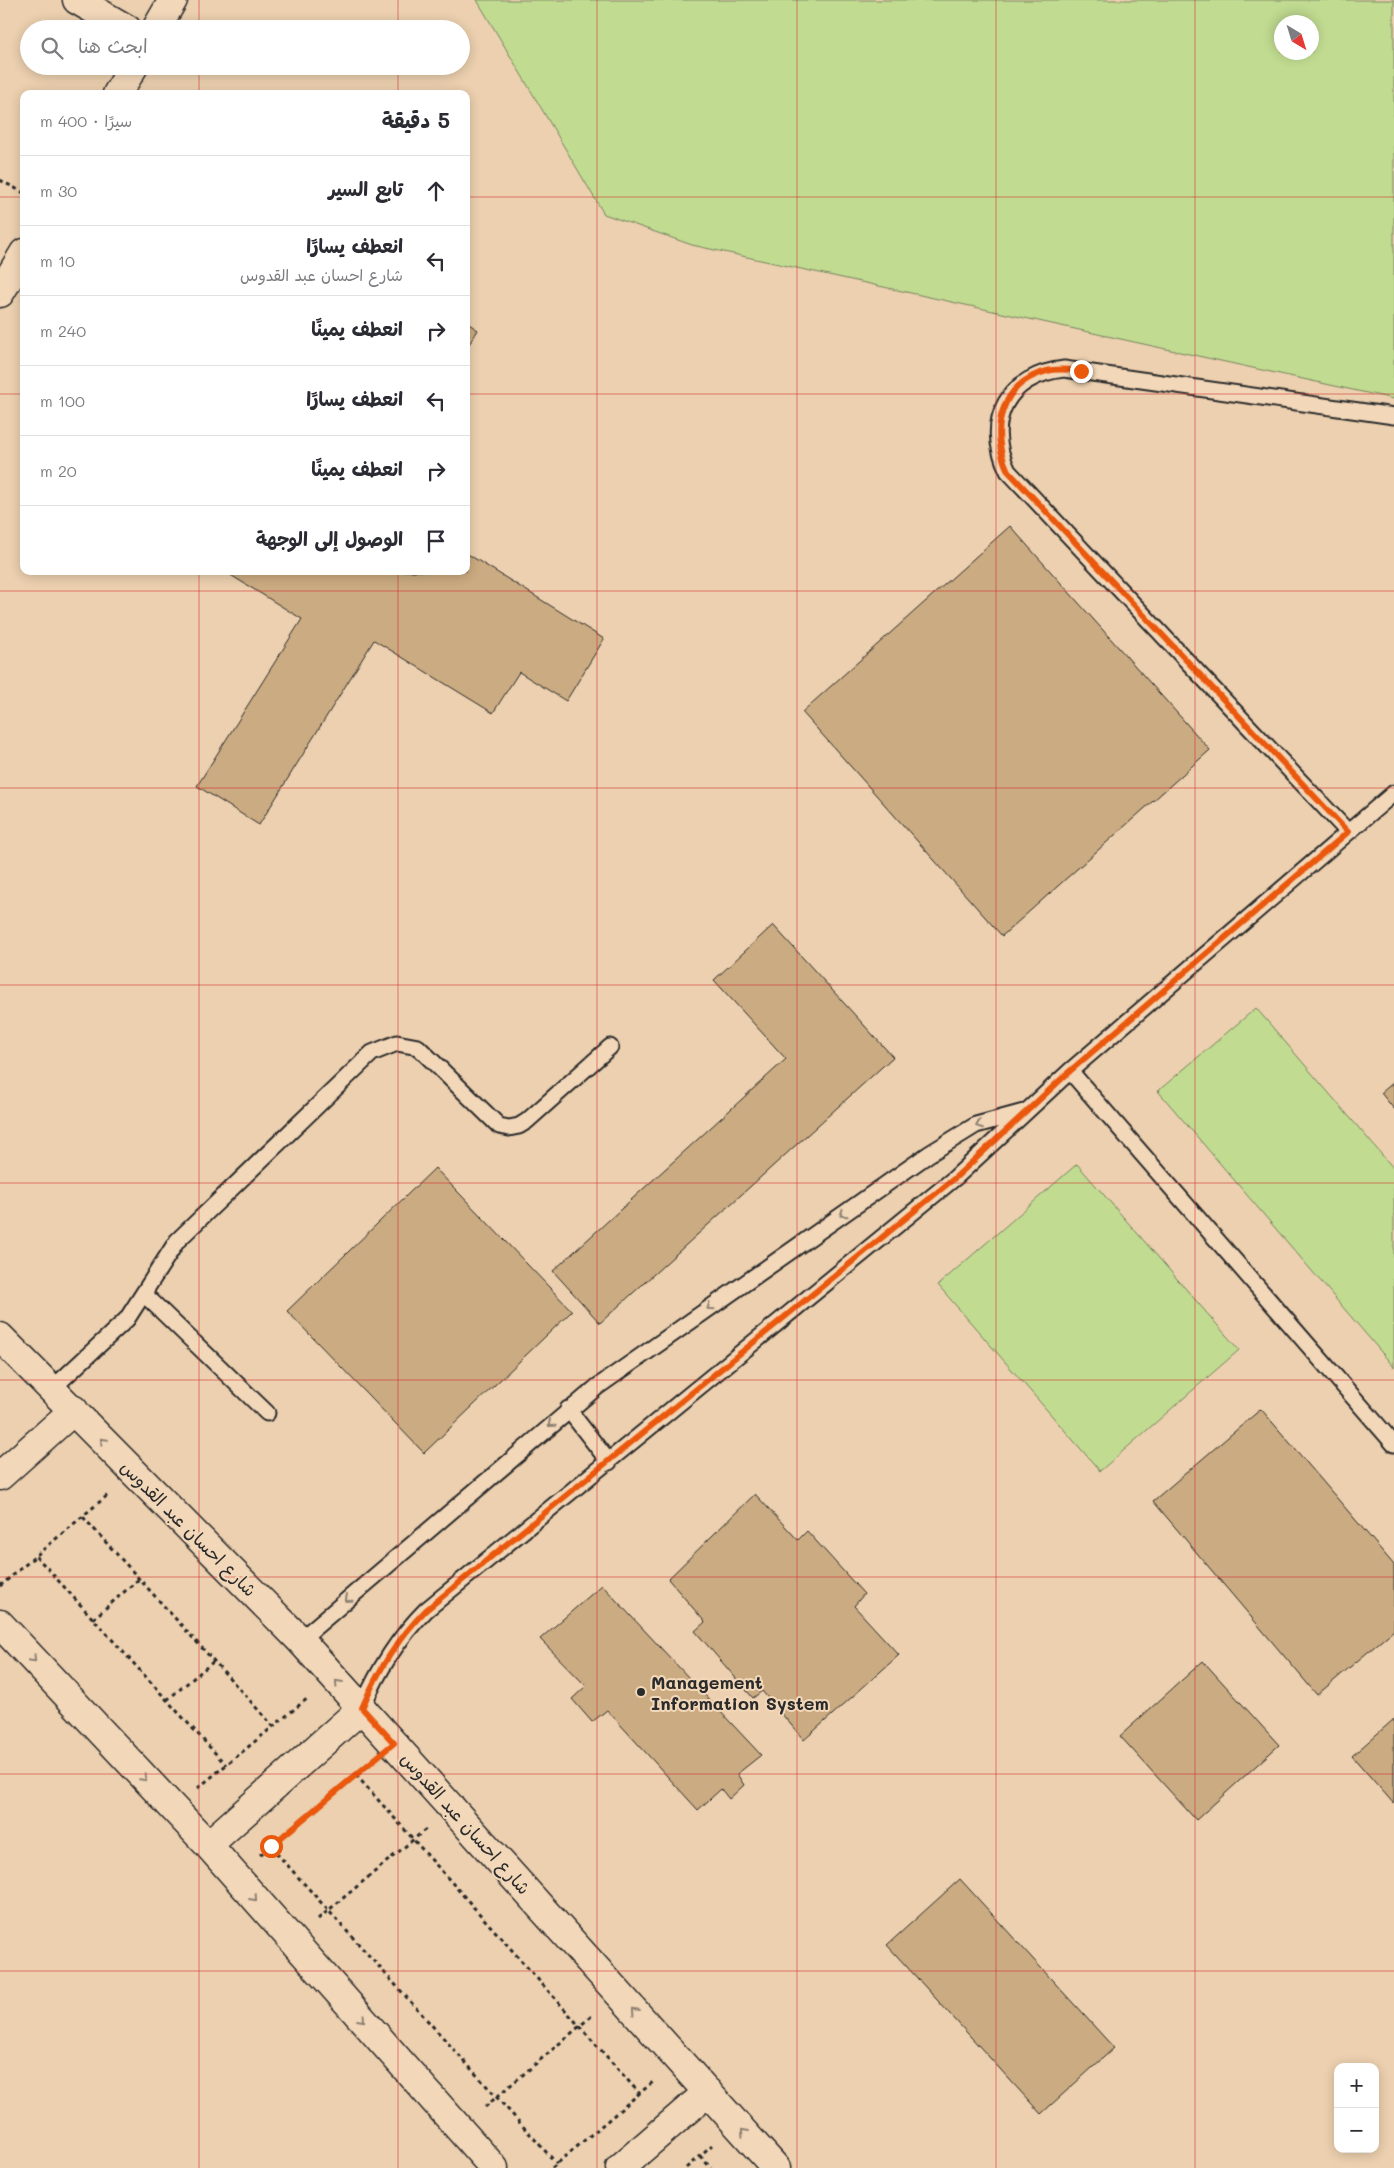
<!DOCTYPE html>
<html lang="ar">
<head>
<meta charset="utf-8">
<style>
	body { margin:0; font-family:Mali,"Playpen Sans Arabic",sans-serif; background:#f2f2f3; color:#2b2b33; direction:rtl }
	.controls { position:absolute; right:15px; bottom:15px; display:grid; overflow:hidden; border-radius:10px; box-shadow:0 2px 12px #0003 }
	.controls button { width:45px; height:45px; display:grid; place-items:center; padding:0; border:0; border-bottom:1px solid #e1e1e2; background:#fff; color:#2b2b33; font:25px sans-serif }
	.compass { position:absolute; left:1274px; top:15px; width:45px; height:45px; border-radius:50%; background:#fff; box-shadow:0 2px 12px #0003; rotate:142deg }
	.stop { position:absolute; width:15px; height:15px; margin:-11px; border:4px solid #ea580c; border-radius:50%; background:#fff }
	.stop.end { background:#ea580c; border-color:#fff; box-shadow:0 1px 5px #0008 }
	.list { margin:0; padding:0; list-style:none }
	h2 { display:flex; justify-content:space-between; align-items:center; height:65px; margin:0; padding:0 20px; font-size:21px }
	h2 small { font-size:16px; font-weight:400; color:#7c7c81 }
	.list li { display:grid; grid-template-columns:32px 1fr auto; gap:15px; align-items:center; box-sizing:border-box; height:70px; padding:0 20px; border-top:1px solid #e1e1e2 }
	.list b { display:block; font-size:19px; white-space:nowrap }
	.list p { margin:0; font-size:16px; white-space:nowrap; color:#7c7c81 }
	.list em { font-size:16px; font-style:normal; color:#7c7c81 }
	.icon { flex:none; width:28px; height:28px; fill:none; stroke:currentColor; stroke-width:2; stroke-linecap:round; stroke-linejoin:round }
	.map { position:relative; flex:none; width:1394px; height:2168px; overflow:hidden; direction:ltr }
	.search { position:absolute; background:#fff; box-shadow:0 2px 12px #0003; left:20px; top:20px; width:450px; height:55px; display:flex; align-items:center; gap:12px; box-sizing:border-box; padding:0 18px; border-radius:28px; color:#7c7c81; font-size:19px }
	.panel { position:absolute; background:#fff; box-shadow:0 2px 12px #0003; left:20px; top:90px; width:450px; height:485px; border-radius:10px; direction:rtl }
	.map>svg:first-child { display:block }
	.green { fill:#c1db91; stroke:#76835e; fill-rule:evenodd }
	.building { fill:#cbab81; stroke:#2b2b2b }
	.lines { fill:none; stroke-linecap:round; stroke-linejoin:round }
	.service-casing { stroke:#2b2b2b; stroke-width:19 }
	.minor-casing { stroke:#2b2b2b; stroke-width:31 }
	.tertiary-casing { stroke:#2b2b2b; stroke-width:31 }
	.path { stroke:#2b2b2b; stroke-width:3; stroke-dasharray:4 4; stroke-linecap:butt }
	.service { stroke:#f2d7b9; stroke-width:15 }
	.minor { stroke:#f2d7b9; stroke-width:28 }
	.tertiary { stroke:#f2d7b9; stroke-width:28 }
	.oneway { stroke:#8e8172 }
	.route { stroke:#ea580c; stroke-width:6 }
	.grid { fill:none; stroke:#d62828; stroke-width:1; stroke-opacity:0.55 }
	.poi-dot { fill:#2b2b2b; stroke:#f2d7b9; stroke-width:2 }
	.labels { text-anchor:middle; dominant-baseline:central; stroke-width:4; stroke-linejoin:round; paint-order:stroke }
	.street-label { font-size:18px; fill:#2b2b2b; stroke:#f2d7b9 }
	.poi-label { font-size:18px; font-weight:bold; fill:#2b2b2b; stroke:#f2d7b9; text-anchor:start }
</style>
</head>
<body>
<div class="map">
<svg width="1394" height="2168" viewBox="0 0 1394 2168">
	<rect width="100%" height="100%" fill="#ecd0af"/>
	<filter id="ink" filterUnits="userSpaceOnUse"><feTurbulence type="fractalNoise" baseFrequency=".02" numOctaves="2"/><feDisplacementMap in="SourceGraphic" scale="10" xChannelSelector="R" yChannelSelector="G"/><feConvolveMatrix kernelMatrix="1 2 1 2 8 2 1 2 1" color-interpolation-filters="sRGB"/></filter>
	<g filter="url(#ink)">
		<!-- green -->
		<path class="green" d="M477,0H1394V399L692,245L604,214ZM1312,22V52H1282V22Z
			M1256,1008L1394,1169V1367L1158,1091Z
			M1077,1164L1239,1350L1100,1471L938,1285Z"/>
		<!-- building -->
		<path class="building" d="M466,322L478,330L466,349Z
			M1010,526L1210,750L1002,936L802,712Z
			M466,553L604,639L566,701L519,672L493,713L374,640L259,825L197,786L302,619L224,571H466Z
			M773,925L893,1057L600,1323L553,1271L786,1059L714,980Z
			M1394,1082V1109L1381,1093Z
			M435,1168L572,1311L424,1453L287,1311Z
			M1261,1409L1394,1565V1630L1317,1695L1153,1501Z
			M755,1494L798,1540L807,1531L864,1594L854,1606L899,1655L804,1740L762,1691L753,1698L695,1631L705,1622L668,1579Z
			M602,1585L761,1755L737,1774L744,1785L729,1799L721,1789L698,1810L607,1710L592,1722L572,1699L586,1686L540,1639Z
			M1203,1661L1279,1745L1196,1820L1120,1736Z
			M1394,1719V1804L1352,1756Z
			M960,1879L1114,2048L1041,2114L887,1945Z"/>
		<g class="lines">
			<defs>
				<path id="service" d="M1348,832L1008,471C983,420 1008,375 1064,369L1394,416
					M1070,1071L1394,1444
					M144,1294L267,1413
					M52,1389L127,1319L177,1241L372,1053L397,1043L418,1047L499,1126L509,1128L519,1126L527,1121L610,1047
					M568,1409L609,1462
					M300,1640L597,1387L929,1154L976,1125L1024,1112
					M362,1708C378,1670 397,1639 426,1610L956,1177L1070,1071L1394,793"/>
				<path id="minor" d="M77,0L127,29"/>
				<path id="tertiary" d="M156,29L173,0
					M117,94L134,66
					M0,293L24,253
					M0,1337L300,1640L776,2168
					M0,1476L74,1410
					M0,1624L208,1845L494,2168
					M208,1845L362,1708
					M620,2168L708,2092"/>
			</defs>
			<!-- service casing -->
			<use href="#service" class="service-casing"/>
			<!-- minor casing -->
			<use href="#minor" class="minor-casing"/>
			<!-- tertiary casing -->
			<use href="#tertiary" class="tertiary-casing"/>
			<!-- path -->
			<path class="path" d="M0,180L24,193
				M83,1517L273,1726
				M36,1556L226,1765
				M0,1586L109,1494
				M93,1619L139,1579
				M167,1700L214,1661
				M356,1775L640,2094
				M198,1788L308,1698
				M271,1847L557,2164
				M260,1855L368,1765
				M318,1919L426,1829
				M485,2107L594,2014
				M700,2156L711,2168
				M552,2168L654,2081
				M686,2168L712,2145"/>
			<!-- service -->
			<use href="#service" class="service"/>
			<!-- minor -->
			<use href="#minor" class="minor"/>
			<!-- tertiary -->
			<use href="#tertiary" class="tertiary"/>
		</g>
		<!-- one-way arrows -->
		<defs><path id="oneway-chevron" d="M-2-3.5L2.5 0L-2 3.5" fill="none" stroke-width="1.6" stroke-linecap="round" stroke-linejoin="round" transform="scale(1.25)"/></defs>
		<g class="oneway">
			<use href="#oneway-chevron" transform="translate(979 1125) rotate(159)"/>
			<use href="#oneway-chevron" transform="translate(843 1214) rotate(145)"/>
			<use href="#oneway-chevron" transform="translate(710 1307) rotate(145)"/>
			<use href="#oneway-chevron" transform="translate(551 1424) rotate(139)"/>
			<use href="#oneway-chevron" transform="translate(103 1441) rotate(-134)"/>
			<use href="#oneway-chevron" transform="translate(348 1599) rotate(139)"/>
			<use href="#oneway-chevron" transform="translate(33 1659) rotate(47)"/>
			<use href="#oneway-chevron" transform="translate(338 1683) rotate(-132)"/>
			<use href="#oneway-chevron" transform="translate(144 1778) rotate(47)"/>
			<use href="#oneway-chevron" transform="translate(254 1898) rotate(48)"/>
			<use href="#oneway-chevron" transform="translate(635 2011) rotate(-132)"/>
			<use href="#oneway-chevron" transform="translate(362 2019) rotate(48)"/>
			<use href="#oneway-chevron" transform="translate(744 2132) rotate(-132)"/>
		</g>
	</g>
	<g class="lines" filter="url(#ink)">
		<!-- route -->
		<path class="route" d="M271,1846L394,1743L362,1708C378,1670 397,1639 426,1610L956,1177L1070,1071L1348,832L1008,471C989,431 1000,383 1047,371C1058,368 1070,370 1081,371"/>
	</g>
	<!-- grid -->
	<path class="grid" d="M199,0V29M398,0V29M597,0V2168M797,0V2168M996,0V2168M1195,0V2168M199,66V94M398,66V94M0,197H24M466,197H1394M0,394H24M466,394H1394M199,571V2168M398,571V2168M0,591H1394M0,788H1394M0,985H1394M0,1183H1394M0,1380H1394M0,1577H1394M0,1774H1394M0,1971H1394"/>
	<!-- markers -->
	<circle class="poi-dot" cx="641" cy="1692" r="5"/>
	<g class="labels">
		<!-- street labels -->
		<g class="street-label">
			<text transform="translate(189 1528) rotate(45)">شارع احسان عبد القدوس</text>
			<text transform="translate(466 1823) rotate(48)">شارع احسان عبد القدوس</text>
		</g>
		<!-- poi labels -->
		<g class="poi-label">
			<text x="651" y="1682">Management<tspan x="651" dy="21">Information System</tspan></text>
		</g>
	</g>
</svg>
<div class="controls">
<button>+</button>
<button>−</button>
</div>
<svg class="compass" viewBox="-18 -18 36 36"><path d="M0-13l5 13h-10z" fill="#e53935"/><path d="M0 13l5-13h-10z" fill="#7c7c81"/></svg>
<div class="stop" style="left:271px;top:1846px"></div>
<div class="stop end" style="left:1081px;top:371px"></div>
<div class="search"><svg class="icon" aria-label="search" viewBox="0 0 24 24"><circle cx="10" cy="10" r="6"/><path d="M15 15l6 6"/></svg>ابحث هنا</div>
<section class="panel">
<h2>5 دقيقة<small>سيرًا · 400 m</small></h2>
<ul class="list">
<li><svg class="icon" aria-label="ahead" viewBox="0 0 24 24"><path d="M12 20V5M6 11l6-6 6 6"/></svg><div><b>تابع السير</b></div><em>30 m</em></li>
<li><svg class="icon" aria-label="left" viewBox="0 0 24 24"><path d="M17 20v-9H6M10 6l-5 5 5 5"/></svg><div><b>انعطف يسارًا</b><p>شارع احسان عبد القدوس</p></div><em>10 m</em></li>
<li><svg class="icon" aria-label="right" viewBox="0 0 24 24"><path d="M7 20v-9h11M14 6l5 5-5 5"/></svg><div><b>انعطف يمينًا</b></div><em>240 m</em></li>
<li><svg class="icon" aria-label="left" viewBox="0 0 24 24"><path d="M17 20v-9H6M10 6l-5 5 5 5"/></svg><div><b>انعطف يسارًا</b></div><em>100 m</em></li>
<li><svg class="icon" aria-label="right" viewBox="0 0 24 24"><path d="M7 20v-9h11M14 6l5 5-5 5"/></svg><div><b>انعطف يمينًا</b></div><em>20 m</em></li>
<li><svg class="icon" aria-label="arrive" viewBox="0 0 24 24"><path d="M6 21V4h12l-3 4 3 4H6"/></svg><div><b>الوصول إلى الوجهة</b></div></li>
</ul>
</section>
</div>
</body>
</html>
